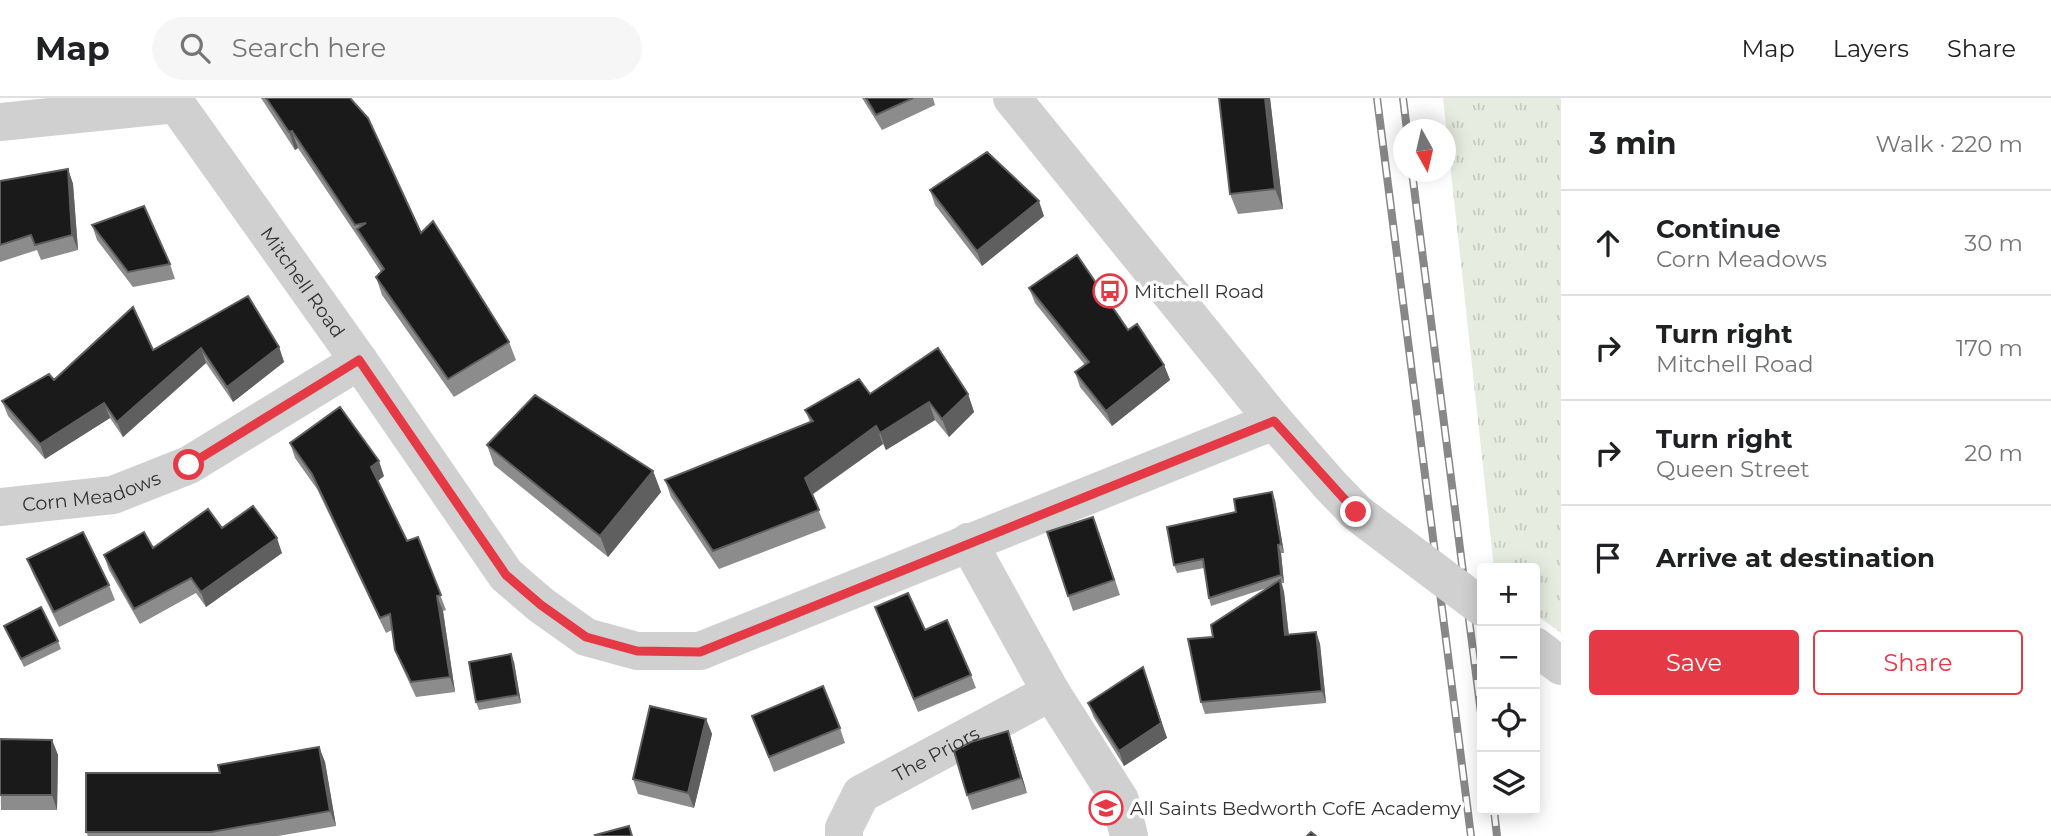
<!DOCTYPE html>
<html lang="en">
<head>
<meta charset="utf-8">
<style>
	body { margin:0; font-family:Montserrat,sans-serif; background:#f6f6f6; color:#202124 }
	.controls { position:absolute; right:21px; bottom:21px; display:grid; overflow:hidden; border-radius:7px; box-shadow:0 4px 18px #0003 }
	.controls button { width:63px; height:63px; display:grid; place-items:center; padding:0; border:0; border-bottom:2px solid #e0e0e0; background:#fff; color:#202124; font:35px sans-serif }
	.compass { position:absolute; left:1393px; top:21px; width:63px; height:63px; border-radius:50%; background:#fff; box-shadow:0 4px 18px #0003; rotate:172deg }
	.stop { position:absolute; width:21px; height:21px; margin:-16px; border:5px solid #e63946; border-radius:50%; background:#fff }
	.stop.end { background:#e63946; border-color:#fff; box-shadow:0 2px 7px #0008 }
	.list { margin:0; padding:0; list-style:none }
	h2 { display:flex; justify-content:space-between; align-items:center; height:91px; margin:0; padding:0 28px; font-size:30px }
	h2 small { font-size:23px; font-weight:400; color:#757577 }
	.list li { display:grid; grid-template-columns:46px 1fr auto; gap:21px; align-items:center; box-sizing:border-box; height:105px; padding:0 28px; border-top:2px solid #e0e0e0 }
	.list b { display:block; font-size:26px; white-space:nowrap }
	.list p { margin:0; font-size:23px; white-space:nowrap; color:#757577 }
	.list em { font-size:23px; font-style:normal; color:#757577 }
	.actions { display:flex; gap:14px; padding:21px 28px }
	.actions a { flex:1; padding:16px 0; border:2px solid #e63946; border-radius:7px; text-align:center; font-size:24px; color:#e63946 }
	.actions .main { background:#e63946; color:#fff }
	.icon { flex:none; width:38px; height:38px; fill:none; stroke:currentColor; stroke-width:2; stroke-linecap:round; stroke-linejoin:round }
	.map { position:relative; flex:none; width:1561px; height:738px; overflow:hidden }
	header { display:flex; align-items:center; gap:42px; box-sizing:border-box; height:98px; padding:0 35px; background:#fff; border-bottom:2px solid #e0e0e0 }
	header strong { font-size:33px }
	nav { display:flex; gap:38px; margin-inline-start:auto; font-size:24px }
	.search { width:490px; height:63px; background:#f6f6f6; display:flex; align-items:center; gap:18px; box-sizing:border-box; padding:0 24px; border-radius:38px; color:#757577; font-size:26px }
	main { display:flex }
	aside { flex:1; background:#fff }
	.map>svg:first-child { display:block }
	.grass { fill:url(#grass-tufts) }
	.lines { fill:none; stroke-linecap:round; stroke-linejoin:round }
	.street { stroke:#d0d0d0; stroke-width:38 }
	.rail-casing { stroke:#888; stroke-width:8 }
	.rail { stroke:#fff; stroke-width:5; stroke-dasharray:16; stroke-linecap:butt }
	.street-bridge { stroke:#d0d0d0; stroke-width:38 }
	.wall { fill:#8c8c8c }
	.shaded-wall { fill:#5f5f5f }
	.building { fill:#1a1a1a; stroke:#5f5f5f; stroke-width:2 }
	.route { stroke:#e63946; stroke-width:9 }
	.labels { text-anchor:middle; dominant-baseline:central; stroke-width:7; stroke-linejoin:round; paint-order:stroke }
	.street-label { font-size:19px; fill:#333; stroke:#fff }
	.poi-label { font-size:19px; fill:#333; stroke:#fff; text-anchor:start }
</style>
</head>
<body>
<header>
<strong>Map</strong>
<div class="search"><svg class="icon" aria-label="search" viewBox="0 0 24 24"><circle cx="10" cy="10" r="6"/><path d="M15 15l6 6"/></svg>Search here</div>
<nav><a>Map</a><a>Layers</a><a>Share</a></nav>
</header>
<main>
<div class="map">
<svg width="1561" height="738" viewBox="0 0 1561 738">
	<defs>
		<pattern id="grass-tufts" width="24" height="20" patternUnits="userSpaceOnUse" patternTransform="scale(1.75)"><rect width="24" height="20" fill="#e6ecdf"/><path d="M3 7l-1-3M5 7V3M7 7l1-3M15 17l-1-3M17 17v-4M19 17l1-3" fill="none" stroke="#c6cbc0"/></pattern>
	</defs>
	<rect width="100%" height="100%" fill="#fff"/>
	<!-- grass -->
	<path class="grass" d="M1443,0H1561V535L1535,516V470H1494Z"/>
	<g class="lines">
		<!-- street -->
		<g class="street">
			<path id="s1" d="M172,0L359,263L506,477L541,507L586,539L637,553H700L1274,323"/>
			<path d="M1012,0L1274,323L1330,387L1356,414L1369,424"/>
			<path d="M0,24L176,6"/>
			<path id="s2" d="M0,409L113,397L189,367L359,263"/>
			<path d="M968,444L1051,594L1120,702L1129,738"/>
			<path d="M1535,548L1561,568"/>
			<path id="s3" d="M844,738V730L861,696L1051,594"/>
		</g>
		<defs>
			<path id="rail" d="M1377,0L1471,738
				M1403,0L1407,32
				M1412,74L1482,623
				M1494,712L1497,738"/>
		</defs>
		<!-- rail casing -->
		<use href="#rail" class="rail-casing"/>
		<!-- rail -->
		<use href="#rail" class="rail"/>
		<!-- street-bridge -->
		<path class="street-bridge" d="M1369,424L1482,509"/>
	</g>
	<!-- wall -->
	<path class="wall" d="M261,0H350L421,135L509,244L516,262L454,299L382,197L376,179L381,174L362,145L298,50L295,52Z
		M862,0H933L935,7L882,32Z
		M1219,0H1270L1283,111L1238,116L1230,96Z
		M68,71L73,86L78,152L41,162L37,152L0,164V83Z
		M930,92L1044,118L982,168L935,107Z
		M92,127L170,166L175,181L133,189L97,142Z
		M1029,190L1128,232L1164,267L1170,282L1112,328L1080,289L1075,274L1085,267L1035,205Z
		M279,249L284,264L233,304L206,265L123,339L110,320L45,361L8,318L2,303L54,282L153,252Z
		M870,296H968L974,314L949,339L935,322L886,352L883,346L812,397L826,430L719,471L671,399L665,382L810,324L805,312Z
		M290,345L384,378L378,383L407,443L418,439L446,512L443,513L455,594L416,599L401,567L395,552L392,532L386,535L317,391L295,360Z
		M487,347L653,373L661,394L608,459L494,367Z
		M1275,402L1284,455H1281L1284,485H1282L1284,494L1289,537L1316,534L1320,546L1326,605L1205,616L1201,604L1213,539L1267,490L1211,508L1209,500L1204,470L1177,475L1174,467L1236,414Z
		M222,430L282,455L206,509L196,495L140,526L109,472L104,457L153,450Z
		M1099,434L1120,497L1073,513L1068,498Z
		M27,461L109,487L115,502L59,529L33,476Z
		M875,509L925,532L971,577L976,590L918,614Z
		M4,528L58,543L61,551L24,569Z
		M514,564L521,605L479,612L476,604Z
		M1148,584L1167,640L1124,668L1094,620L1088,605Z
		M752,618L840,630L845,645L774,674Z
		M706,621L712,636L694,710L638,696L633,681Z
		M0,641L52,642L58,657L57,712H1Z
		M1013,648L1027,695L972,712L967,697Z
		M319,649L325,664L336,728L278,738H88L86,734L220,675Z"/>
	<!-- shaded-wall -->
	<path class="shaded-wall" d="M1265,0H1270L1283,111L1275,91Z
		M292,33L298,50L295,52L289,34Z
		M68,71L73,86L78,152L72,137Z
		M1039,103L1044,118L982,168L977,153Z
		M279,249L284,264L233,304L227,289Z
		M201,250L206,265L123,339L117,324Z
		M1164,267L1170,282L1112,328L1106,313Z
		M968,296L974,314L949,339L942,321Z
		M929,304L935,322L886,352L880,335Z
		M104,305L110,320L45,361L40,346Z
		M876,328L883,346L811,397L805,380Z
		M379,363L384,378L376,384L371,369Z
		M653,373L661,394L608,459L600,438Z
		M1272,394L1275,402L1284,455L1281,446Z
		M277,440L282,455L206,509L201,494Z
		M1278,447L1281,455L1284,485L1281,477Z
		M1280,482L1284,494L1290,549L1285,537Z
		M437,498L443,513L455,594L450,579Z
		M1316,534L1320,546L1326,605L1322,593Z
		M511,556L514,564L521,605L518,597Z
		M1148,584L1167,640L1124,668L1119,653Z
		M706,621L712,636L694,710L688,695Z
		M1008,633L1013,648L1027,695L1021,680Z
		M52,642L58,657L57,712L52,697Z
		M319,649L325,664L336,728L330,713Z"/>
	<!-- building -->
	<path class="building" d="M266,0H350L368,20L421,135L433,123L509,244L448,281L376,179L384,171L357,131L366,125L355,127L292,33L289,34Z
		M866,0H913L876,17Z
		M1219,0H1265L1275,91L1230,96Z
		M987,54L1039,103L977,153L930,92Z
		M68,71L72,137L35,147L31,137L0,147V83Z
		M144,108L170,166L128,174L92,127Z
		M1077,157L1128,232L1137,226L1164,267L1106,313L1075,274L1089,264L1029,190Z
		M248,198L279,249L227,289L201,250L117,324L104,305L40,346L2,303L49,276L54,282L133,209L153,252Z
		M938,250L968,296L942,321L929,304L880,335L876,328L805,380L819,412L713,453L665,382L813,323L805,312L859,281L870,296Z
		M535,297L653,373L600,438L487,347Z
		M340,309L379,363L371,369L407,443L418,439L441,497L437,498L450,579L411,584L395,552L390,516L380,520L312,376L290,345Z
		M1272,394L1281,446L1278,447L1281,477L1209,500L1203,461L1174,467L1167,429L1236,414L1234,401Z
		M253,408L277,440L201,494L191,480L134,511L104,457L144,434L153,450L208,411L222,430Z
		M1093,419L1114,482L1068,498L1047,434Z
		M83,434L109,487L54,514L27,461Z
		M1280,482L1285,537L1316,534L1322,593L1201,604L1188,541L1213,539L1211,527Z
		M908,495L925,532L947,522L971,577L914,601L875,509Z
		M41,509L58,543L21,561L4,528Z
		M511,556L518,597L476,604L469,564Z
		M1143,569L1161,625L1119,653L1088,605Z
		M823,588L840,630L769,659L752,618Z
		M650,608L706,621L688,695L633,681Z
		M1008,633L1021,680L967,697L954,653L971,644Z
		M0,641L52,642V697H0Z
		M319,649L330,713L211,734H86V675H220L218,667Z
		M629,728L632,738H596L595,737Z
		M1311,734L1316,738H1307Z"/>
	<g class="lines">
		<!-- route -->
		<path class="route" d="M189,367L359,262L506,477L541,507L586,539L637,553L700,554L1274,323L1356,414"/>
	</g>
	<!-- icons -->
	<defs>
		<symbol id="bus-ring" viewBox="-11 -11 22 22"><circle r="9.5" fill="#fff" stroke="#e63946" stroke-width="1.5"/><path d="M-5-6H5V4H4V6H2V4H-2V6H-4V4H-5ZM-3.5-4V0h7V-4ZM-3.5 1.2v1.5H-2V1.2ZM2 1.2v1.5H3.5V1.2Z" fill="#e63946"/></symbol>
		<symbol id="school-ring" viewBox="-11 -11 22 22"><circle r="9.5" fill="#fff" stroke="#e63946" stroke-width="1.5"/><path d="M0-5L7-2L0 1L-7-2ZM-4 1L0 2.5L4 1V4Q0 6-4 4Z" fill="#e63946"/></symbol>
	</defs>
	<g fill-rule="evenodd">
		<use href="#bus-ring" x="1091" y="174" width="38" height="38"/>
		<use href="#school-ring" x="1087" y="691" width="38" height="38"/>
	</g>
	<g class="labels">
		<!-- street labels -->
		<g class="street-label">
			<text stroke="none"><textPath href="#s1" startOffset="226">Mitchell Road</textPath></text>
			<text stroke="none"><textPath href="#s2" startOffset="93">Corn Meadows</textPath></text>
			<text stroke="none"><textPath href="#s3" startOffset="131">The Priors</textPath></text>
		</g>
		<!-- poi labels -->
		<g class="poi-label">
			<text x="1134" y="193">Mitchell Road</text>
			<text x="1130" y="710">All Saints Bedworth CofE Academy</text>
		</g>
	</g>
</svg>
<div class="controls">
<button>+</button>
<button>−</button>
<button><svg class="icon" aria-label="locate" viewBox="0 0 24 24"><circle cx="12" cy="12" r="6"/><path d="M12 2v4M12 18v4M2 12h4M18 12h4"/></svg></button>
<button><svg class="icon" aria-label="layers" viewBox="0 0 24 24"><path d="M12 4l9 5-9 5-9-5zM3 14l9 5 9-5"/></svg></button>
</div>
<svg class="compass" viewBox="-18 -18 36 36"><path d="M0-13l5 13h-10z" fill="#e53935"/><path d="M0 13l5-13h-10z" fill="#757577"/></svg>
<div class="stop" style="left:189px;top:367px"></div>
<div class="stop end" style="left:1356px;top:414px"></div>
</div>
<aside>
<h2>3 min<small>Walk · 220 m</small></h2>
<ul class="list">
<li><svg class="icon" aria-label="ahead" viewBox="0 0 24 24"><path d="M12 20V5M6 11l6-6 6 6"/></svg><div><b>Continue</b><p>Corn Meadows</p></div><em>30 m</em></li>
<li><svg class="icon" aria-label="right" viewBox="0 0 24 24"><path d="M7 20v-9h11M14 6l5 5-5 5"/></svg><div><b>Turn right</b><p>Mitchell Road</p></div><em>170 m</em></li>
<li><svg class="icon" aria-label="right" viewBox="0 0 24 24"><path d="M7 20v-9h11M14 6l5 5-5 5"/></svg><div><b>Turn right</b><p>Queen Street</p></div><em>20 m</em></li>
<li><svg class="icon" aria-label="arrive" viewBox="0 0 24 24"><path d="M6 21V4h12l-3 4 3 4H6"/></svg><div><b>Arrive at destination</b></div></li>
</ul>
<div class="actions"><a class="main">Save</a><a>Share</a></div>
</aside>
</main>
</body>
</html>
